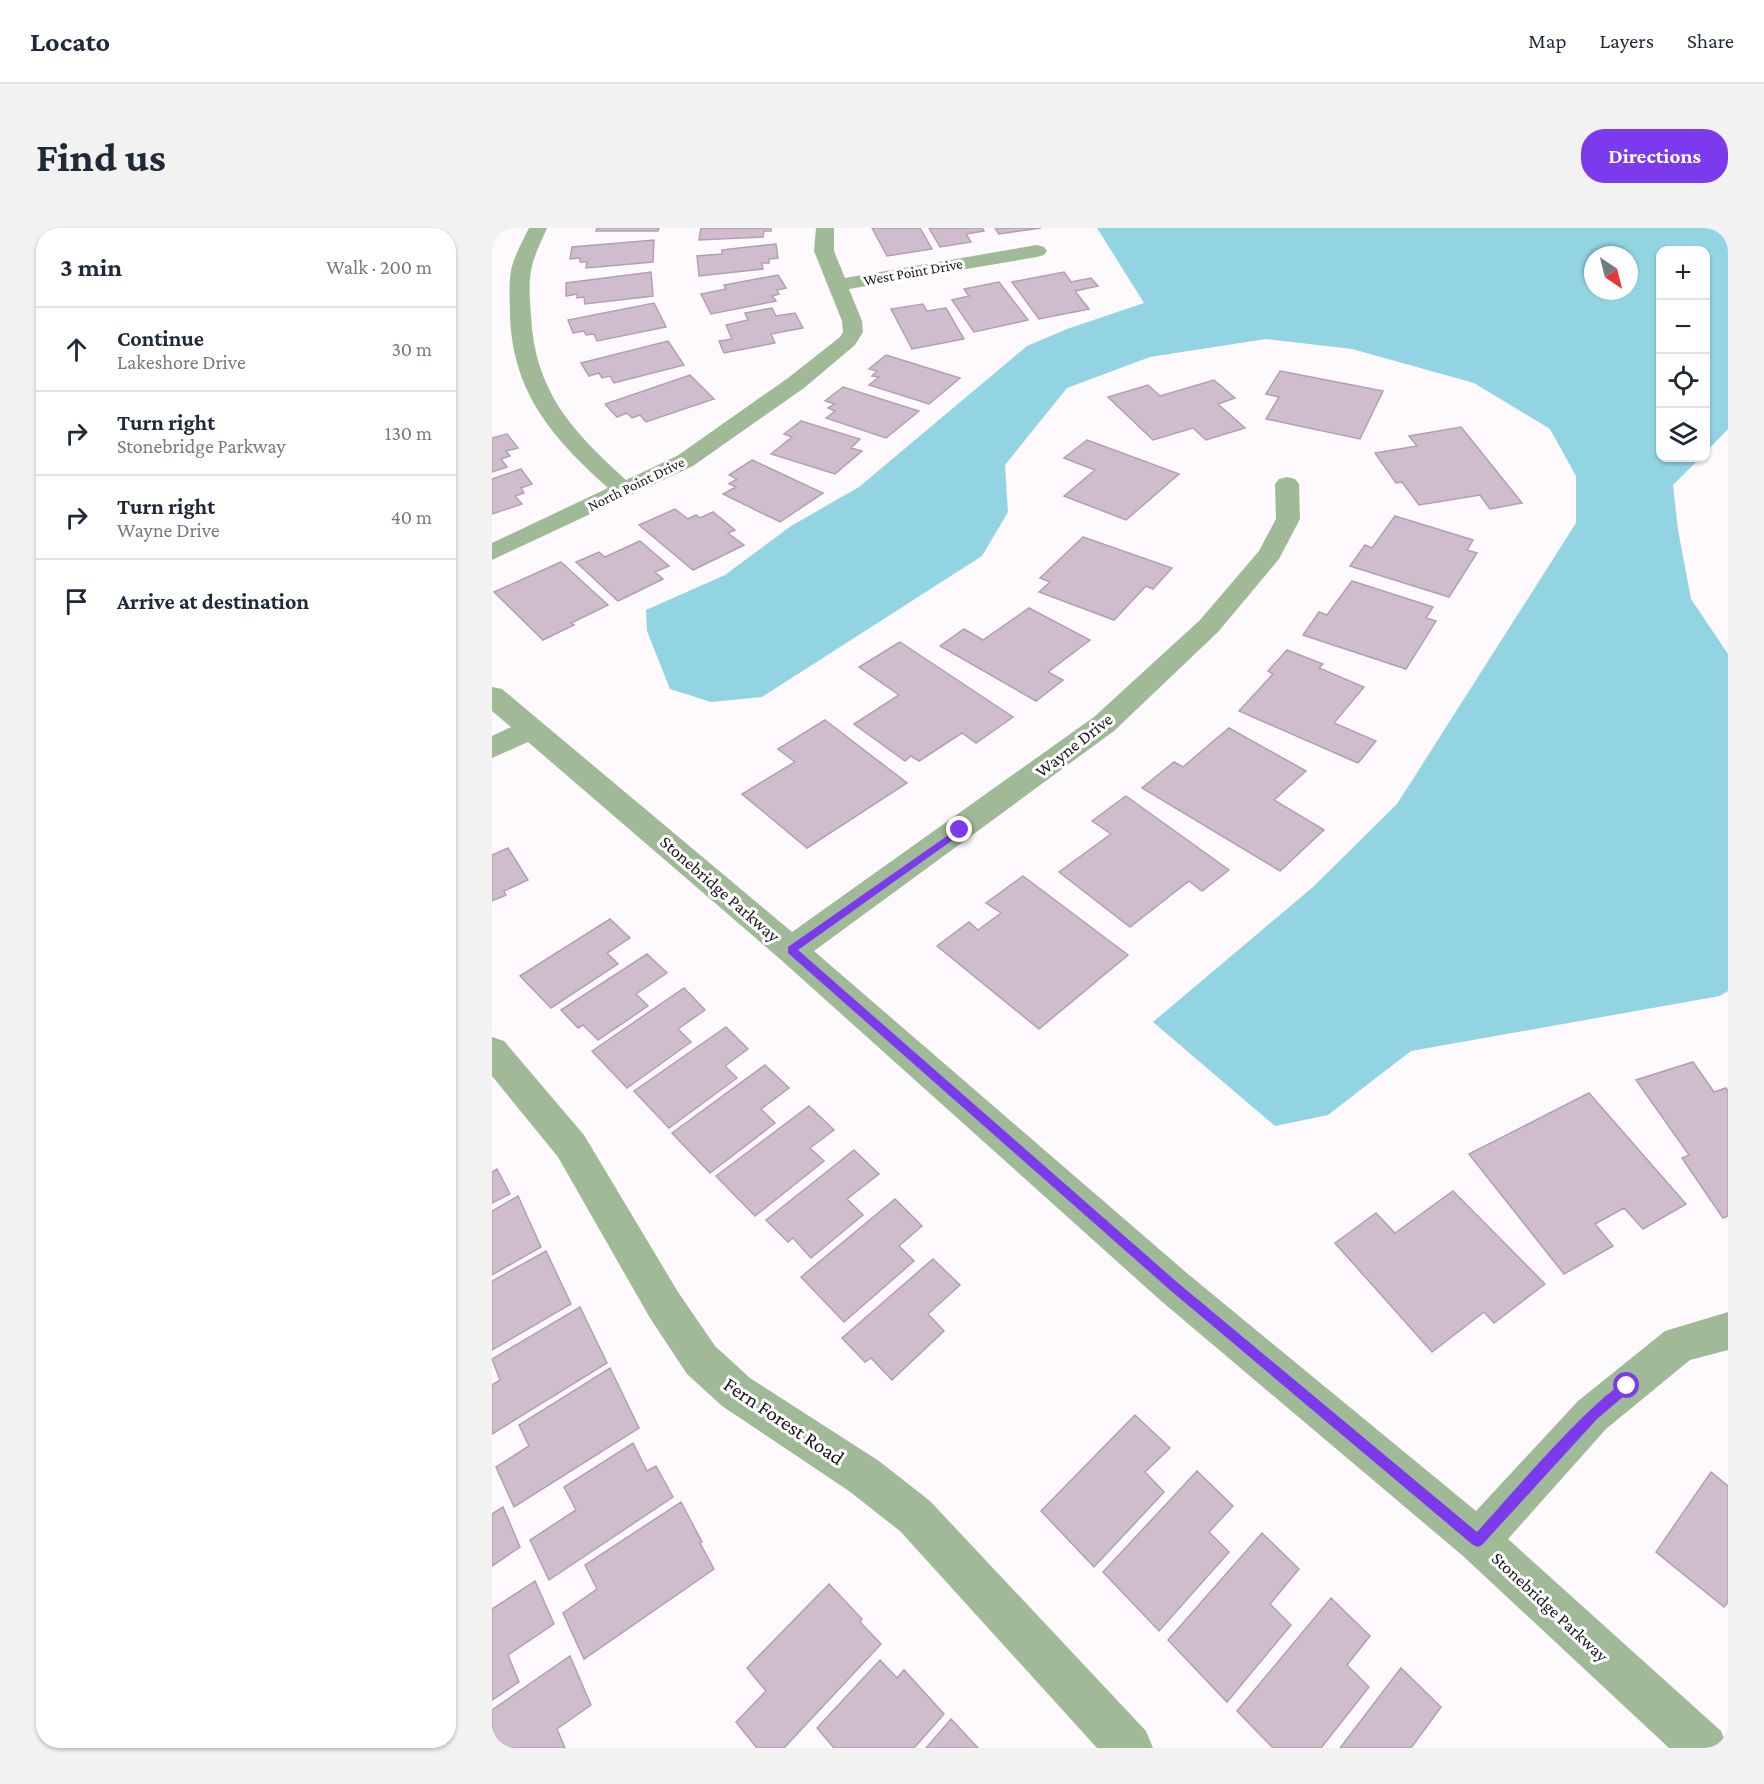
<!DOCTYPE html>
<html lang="en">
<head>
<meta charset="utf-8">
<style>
	body { margin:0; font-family:"Crimson Pro",serif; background:#f2f2f3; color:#1f2937 }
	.controls { position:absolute; right:18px; top:18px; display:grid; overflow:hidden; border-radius:12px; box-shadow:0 2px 4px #0004 }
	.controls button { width:54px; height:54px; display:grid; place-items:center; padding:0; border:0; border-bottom:2px solid #e0e1e3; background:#fff; color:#1f2937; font:30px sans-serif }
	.compass { position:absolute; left:1092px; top:18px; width:54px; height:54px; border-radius:50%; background:#fff; box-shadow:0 2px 4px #0004; rotate:145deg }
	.stop { position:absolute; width:18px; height:18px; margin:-14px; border:4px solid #7c3aed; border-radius:50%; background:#fff }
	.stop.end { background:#7c3aed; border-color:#fff; box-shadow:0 2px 6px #0008 }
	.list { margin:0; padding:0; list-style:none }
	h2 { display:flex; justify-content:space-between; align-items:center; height:78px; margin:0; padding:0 24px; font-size:26px }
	h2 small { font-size:20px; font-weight:400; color:#747a83 }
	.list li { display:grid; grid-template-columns:39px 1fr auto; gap:18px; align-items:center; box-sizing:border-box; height:84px; padding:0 24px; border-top:2px solid #e0e1e3 }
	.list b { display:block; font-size:22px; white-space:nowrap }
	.list p { margin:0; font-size:20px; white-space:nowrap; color:#747a83 }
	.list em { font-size:20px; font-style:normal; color:#747a83 }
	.icon { flex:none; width:33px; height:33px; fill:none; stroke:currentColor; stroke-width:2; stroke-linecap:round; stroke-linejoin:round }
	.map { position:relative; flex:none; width:1236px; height:1520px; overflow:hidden; border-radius:24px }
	header { display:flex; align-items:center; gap:36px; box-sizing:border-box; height:84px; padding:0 30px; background:#fff; border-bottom:2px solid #e0e1e3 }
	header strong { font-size:28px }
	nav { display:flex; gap:33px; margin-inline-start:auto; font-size:21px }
	.intro { display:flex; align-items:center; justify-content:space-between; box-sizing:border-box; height:144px; padding:0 36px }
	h1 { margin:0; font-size:42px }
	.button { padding:15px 27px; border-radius:24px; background:#7c3aed; color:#fff; font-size:21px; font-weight:700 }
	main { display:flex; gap:36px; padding:0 36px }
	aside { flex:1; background:#fff; border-radius:24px; box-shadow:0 2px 4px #0004 }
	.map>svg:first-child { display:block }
	.water { fill:#93d4e3; fill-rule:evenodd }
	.building { fill:#cfbdce; stroke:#b2a0b1; stroke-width:1.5 }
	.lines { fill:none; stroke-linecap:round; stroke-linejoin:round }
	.minor { fill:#a0ba97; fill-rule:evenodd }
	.route { fill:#7c3aed }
	.labels { text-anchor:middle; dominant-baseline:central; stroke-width:6; stroke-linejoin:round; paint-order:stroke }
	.far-street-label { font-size:15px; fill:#1d171d; stroke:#fff }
	.street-label { font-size:18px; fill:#1d171d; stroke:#fff }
	.near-street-label { font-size:21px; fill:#1d171d; stroke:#fff }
</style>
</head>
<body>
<header>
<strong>Locato</strong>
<nav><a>Map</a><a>Layers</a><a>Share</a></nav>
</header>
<div class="intro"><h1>Find us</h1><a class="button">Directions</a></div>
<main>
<aside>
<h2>3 min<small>Walk · 200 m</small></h2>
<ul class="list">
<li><svg class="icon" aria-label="ahead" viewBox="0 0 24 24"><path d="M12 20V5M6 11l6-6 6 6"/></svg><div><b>Continue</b><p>Lakeshore Drive</p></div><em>30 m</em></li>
<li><svg class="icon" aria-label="right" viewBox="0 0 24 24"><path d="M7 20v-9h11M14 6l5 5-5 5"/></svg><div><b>Turn right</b><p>Stonebridge Parkway</p></div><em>130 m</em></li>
<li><svg class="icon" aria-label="right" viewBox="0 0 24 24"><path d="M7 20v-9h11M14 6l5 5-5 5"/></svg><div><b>Turn right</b><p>Wayne Drive</p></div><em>40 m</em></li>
<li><svg class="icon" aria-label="arrive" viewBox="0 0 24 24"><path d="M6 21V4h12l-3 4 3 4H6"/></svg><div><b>Arrive at destination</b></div></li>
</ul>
</aside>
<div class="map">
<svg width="1236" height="1520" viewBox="0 0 1236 1520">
	<rect width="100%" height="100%" fill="#fdf9fd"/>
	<!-- water -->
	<path class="water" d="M605,0H1236V201L1214,224V22H1168V230H1208L1181,257L1186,302L1199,371L1236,426V763L1228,768L919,823L836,887L783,898L661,794L821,659L905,576L1084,295V248L1058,201L982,155L860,121L774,111L658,129L575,160L513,237L516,284L490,328L270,469L219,474L178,461L155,403L154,382L233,347L299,298L367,259L535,118L575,101L652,75ZM1101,27H1137V63H1101Z"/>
	<!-- building -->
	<path class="building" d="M105,0H167L166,3H104Z
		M209,0H279V3H272L271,9L207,12Z
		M380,0H428L440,21L395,28Z
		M437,0H490L492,3L474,6L479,14L448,19Z
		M503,0H549L507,6Z
		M162,12L161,34L94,40L95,34H88V30L78,31L80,19Z
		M284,16L286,30L277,31V35H270L271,41L207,48L205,28L230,26V22Z
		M159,44L161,68L93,76L92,69L85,70V66L74,68V55Z
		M572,44L579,54L599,50L606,58L583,63L597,81L547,91L520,54Z
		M286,47L294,60L285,62L287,66L280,68L284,73L219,86L209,66L234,61L232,57Z
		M507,54L536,92L482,104L460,72L477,68L472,61Z
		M162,75L174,99L105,113L102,106L94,107L92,103L81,105L76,92Z
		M431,76L435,83L454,80L472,111L420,121L399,81Z
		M280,80L284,88L303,85L311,100L279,106L283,115L232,125L227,113L240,111L234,97L256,92L253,85Z
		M176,113L192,137L122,155L118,148L110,150L107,145L97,148L89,135Z
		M394,127L468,150L437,176L377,157L387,149L380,148L385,143L377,141Z
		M788,143L891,163L868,211L774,191L787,169L774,166Z
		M198,147L222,171L154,194L148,187L140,190L135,185L125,189L113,176Z
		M722,152L743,170L726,176L753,200L714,212L701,200L661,212L616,169L656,157L668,168Z
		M351,159L427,183L394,210L334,190L343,183L336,180L343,176L333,173Z
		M309,193L368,211L359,220L370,223L343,246L279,226L300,209L292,206Z
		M969,199L1030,275L998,281L988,267L927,277L910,254L904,255L883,225L925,218L917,208Z
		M15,206L26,220L14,223L18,228L9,231L15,239L0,244V210Z
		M595,212L687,246L634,292L572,268L603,242L572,230Z
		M260,232L331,265L288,294L231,266L244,259L237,256L245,251L237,247Z
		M29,241L40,256L29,260L32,265L23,268L30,276L0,286V251Z
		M183,281L196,291L204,287L208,290L221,284L243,302L236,305L252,317L201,342L147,297Z
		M903,288L981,312L975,322L985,325L957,369L858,338L873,317L880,320Z
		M591,309L680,340L661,361L654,358L622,392L547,364L558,354L548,350Z
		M148,313L177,338L163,344L171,351L126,373L84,334L107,324L113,329Z
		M69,334L116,377L79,395L82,397L51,412L2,364Z
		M860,353L941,379L934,390L944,393L914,441L811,407L827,384L835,387Z
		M537,380L598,412L556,444L571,452L544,473L448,418L472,401L491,412Z
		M408,414L521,489L484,515L470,505L427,533L419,528L413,533L362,496L407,467L367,439Z
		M795,422L831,436L827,440L872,459L842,495L884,513L866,535L747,483L781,446L776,443Z
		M333,492L415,555L315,620L250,566L303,534L286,521Z
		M737,500L814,543L782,572L832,602L788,643L650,560L682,534L691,539Z
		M634,568L737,642L710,663L697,653L638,699L567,644L619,606L600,593Z
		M16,620L36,652L12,663L14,667L0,673V627Z
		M531,648L636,727L547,801L445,718L477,694L486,702L509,685L494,675Z
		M118,691L138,710L115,725L126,736L59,780L28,748Z
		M155,726L175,745L144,766L156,778L106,812L91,797L86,800L69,782Z
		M192,760L213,782L186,801L199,814L135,860L100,823Z
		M234,799L256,821L233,838L245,850L177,900L142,863Z
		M1201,834L1222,864L1234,860L1236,863V988L1231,990L1190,930L1197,927L1144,852Z
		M273,837L297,860L269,881L283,895L218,945L180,905Z
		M1097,865L1194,976L1151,1001L1132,980L1103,996L1121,1018L1072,1046L977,926Z
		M317,878L342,902L318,920L332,933L263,988L224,948Z
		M362,922L387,946L355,971L371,987L319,1030L301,1010L296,1014L274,992Z
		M5,941L18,966L0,975V944Z
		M961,963L1053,1056L1002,1095L992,1084L940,1124L843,1015L884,985L903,1005Z
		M26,968L49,1019L0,1047V983Z
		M403,971L430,998L407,1018L422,1033L352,1094L309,1049Z
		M54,1023L79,1076L0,1122V1053Z
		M441,1031L468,1057L436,1086L452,1103L400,1152L379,1130L373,1134L350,1110Z
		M88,1079L115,1135L0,1206V1157L8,1152L0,1131Z
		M118,1140L147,1200L22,1279L4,1239L37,1218L27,1197Z
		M643,1187L678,1220L653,1244L672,1264L602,1339L549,1283Z
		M141,1215L155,1243L164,1238L181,1269L57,1352L38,1312L84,1282L72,1259Z
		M705,1243L741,1278L717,1304L737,1324L667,1403L611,1344Z
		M1219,1244L1236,1258V1374L1232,1379L1164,1324Z
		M189,1274L210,1314L208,1315L222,1341L92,1431L71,1385L105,1361L93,1337Z
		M11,1279L28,1319L0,1338V1286Z
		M770,1305L807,1341L778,1376L799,1397L735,1474L676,1412Z
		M43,1353L62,1396L16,1427L27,1454L0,1472V1381Z
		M337,1356L370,1391L368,1394L389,1416L292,1520H265L244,1494L274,1463L255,1440Z
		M839,1370L878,1408L855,1437L877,1459L829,1520H781L745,1483Z
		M78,1428L99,1477L65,1501L73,1520H0V1482Z
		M388,1432L405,1450L412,1442L452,1486L422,1520H342L325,1500Z
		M909,1440L949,1479L919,1520H848Z
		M459,1491L486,1520H434Z"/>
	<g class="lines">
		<!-- minor -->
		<path class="minor" d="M37,0H55C50,12 43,25 40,38C36,54 38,72 39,88C43,164 80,203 134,252L185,228L296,150L348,109L351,104L350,93L322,23L324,0H342V23L353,50L545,17L552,19L555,23L552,27L545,29L357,61L370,93L371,104L363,117L312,160L201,238L0,332V315L116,260C61,210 21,166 18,88C18,72 16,53 20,38C24,25 31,12 37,0Z
			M795,249L803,251L807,256L808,291L787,331L726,404L622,503L322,723L696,1046L984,1283L1086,1173L1173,1103L1236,1084V1122L1198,1132L1114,1201L1016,1311L1229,1503L1236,1520H1177L971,1328L668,1072L288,731L36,514L0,530V508L19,499L0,483V459L10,461L300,704L602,489L708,392L767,323L784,291L783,256L787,251Z
			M0,809L12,813L92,907L186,1064L223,1118L258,1150L387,1233L438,1273L654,1503L661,1520H605L408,1303L357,1263L230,1178L195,1146L158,1090L66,929L0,848Z"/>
	</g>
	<!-- route -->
	<path class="route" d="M468,599L473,602L472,604L306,722L686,1055L985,1304C1004,1284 1120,1147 1139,1154V1162L1105,1191L990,1317L986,1319L981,1317L678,1062L296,725V719Z"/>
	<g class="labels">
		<!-- far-street labels -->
		<g class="far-street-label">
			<text transform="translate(421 44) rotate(-10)">West Point Drive</text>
			<text transform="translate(144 256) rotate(-26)">North Point Drive</text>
		</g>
		<!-- street labels -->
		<g class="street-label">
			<text transform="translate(582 517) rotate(-38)">Wayne Drive</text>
			<text transform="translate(228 661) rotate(41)">Stonebridge Parkway</text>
			<text transform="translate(1058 1379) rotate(43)">Stonebridge Parkway</text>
		</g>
		<!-- near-street labels -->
		<g class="near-street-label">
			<text transform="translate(292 1193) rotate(34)">Fern Forest Road</text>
		</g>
	</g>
</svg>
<div class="controls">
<button>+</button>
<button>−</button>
<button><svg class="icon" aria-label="locate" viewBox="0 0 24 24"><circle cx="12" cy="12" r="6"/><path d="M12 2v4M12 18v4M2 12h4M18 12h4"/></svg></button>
<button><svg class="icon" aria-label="layers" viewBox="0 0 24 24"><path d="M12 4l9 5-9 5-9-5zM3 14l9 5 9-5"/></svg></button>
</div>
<svg class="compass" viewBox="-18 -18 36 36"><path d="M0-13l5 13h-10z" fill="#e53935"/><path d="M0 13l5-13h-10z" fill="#747a83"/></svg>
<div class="stop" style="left:1135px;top:1158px"></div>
<div class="stop end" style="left:468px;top:602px"></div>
</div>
</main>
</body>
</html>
